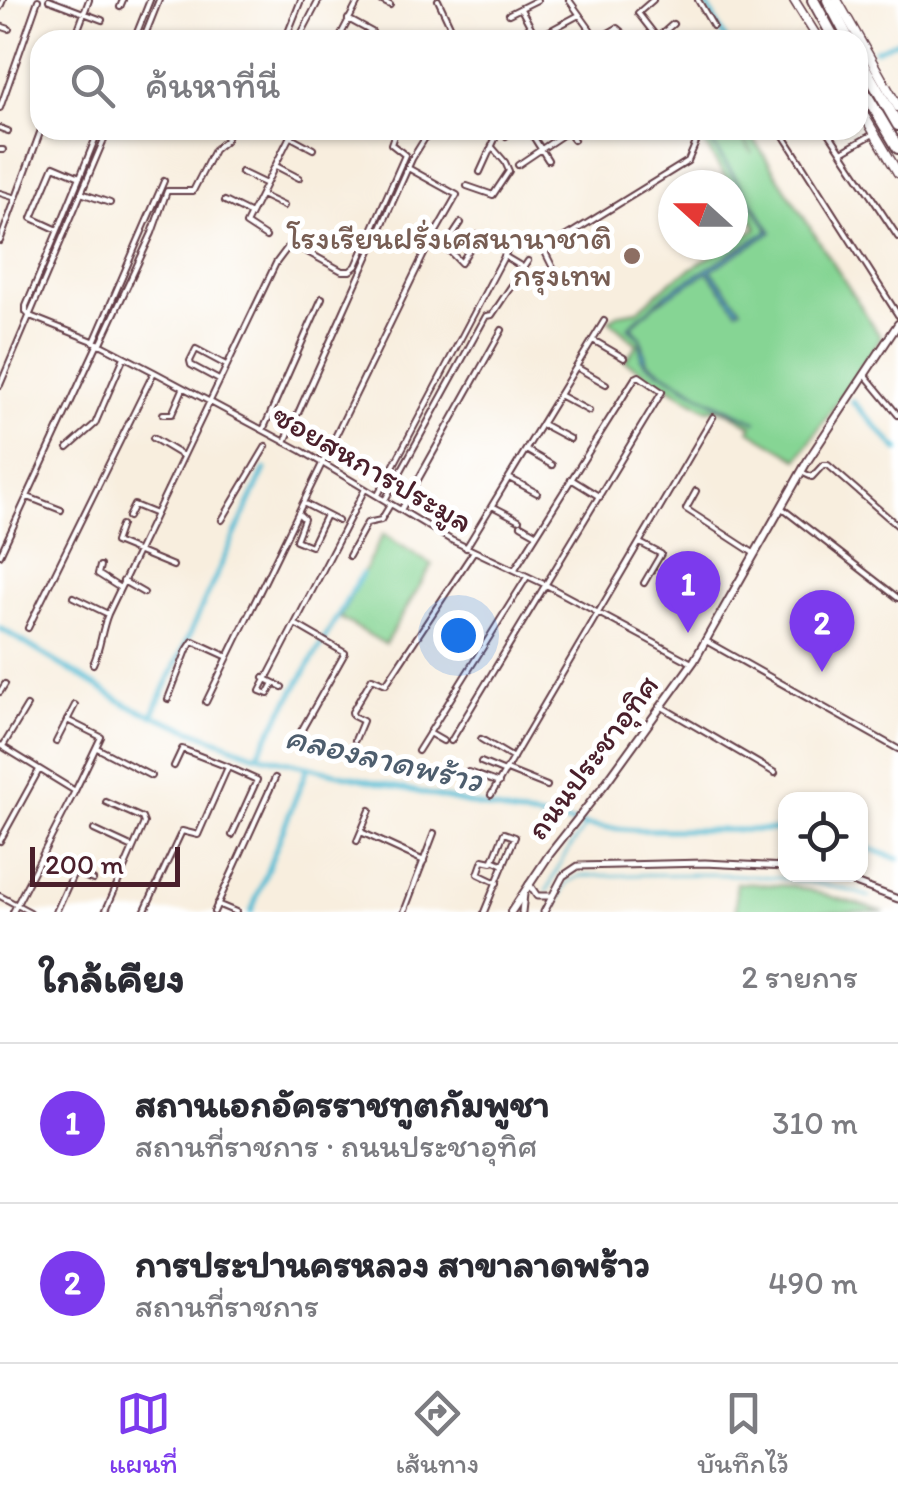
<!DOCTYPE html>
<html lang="th">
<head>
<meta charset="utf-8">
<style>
	body { margin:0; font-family:Itim,"Playpen Sans Thai",sans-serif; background:#f7f7f7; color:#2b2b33 }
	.controls { position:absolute; right:30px; bottom:30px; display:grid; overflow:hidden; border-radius:20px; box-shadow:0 2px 8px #0004 }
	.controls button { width:90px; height:90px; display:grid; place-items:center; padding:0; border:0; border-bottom:2px solid #e1e1e2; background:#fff; color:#2b2b33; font:50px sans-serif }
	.compass { position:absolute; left:658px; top:170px; width:90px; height:90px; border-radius:50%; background:#fff; box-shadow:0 2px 8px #0004; rotate:291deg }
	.scale { position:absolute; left:30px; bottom:25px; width:150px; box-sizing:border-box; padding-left:10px; border:5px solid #4a1f2b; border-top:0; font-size:28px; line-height:35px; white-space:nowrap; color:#4a1f2b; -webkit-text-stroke:8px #fff; paint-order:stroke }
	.you { position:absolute; left:458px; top:635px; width:35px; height:35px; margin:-25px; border:8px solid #fff; border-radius:50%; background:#1a73e8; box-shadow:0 0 0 15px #1a73e833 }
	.badge { display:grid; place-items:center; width:65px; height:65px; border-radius:50%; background:#7c3aed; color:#fff; font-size:32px; font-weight:700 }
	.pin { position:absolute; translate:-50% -82px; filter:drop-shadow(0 2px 5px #0008) }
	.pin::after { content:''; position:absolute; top:52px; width:35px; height:30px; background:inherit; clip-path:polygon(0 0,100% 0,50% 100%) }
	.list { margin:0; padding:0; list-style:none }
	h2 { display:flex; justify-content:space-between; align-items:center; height:130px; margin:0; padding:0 40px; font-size:42px }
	h2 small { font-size:32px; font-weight:400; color:#7c7c81 }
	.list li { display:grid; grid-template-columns:65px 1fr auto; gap:30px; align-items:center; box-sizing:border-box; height:160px; padding:0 40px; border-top:2px solid #e1e1e2 }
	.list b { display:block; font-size:38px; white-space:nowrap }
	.list p { margin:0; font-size:32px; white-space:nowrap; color:#7c7c81 }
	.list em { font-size:32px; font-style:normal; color:#7c7c81 }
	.icon { flex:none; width:55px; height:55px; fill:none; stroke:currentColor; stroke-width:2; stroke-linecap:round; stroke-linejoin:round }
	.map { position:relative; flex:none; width:898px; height:912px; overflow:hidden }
	.search { position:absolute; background:#fff; box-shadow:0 2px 8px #0004; left:30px; right:30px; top:30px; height:110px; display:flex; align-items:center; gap:25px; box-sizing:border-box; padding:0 35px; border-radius:30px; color:#7c7c81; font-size:38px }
	.sheet { height:450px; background:#fff }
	nav { display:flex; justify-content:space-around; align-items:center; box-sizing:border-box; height:140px; border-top:2px solid #e1e1e2; background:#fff; font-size:28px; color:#7c7c81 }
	nav a { display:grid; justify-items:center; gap:5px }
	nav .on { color:#7c3aed }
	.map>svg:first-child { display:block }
	.green { fill:#86d594; stroke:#687a60; stroke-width:2.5 }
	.water { fill:#55bcd3; stroke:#506e7f; stroke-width:2.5 }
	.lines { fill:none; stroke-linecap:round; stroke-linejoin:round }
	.stream { stroke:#55bcd3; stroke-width:2.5 }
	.canal { stroke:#55bcd3; stroke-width:5 }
	.minor-casing { stroke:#643e46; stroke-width:8 }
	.tertiary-casing { stroke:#643e46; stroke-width:9 }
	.secondary-casing { stroke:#643e46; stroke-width:10 }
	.primary-casing { stroke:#643e46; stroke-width:11 }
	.motorway-casing { stroke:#643e46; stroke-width:14 }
	.minor { stroke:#fff; stroke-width:4 }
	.tertiary { stroke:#fff; stroke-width:5 }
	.secondary { stroke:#fff; stroke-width:6 }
	.primary { stroke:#fff; stroke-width:8 }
	.motorway { stroke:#fff; stroke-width:10 }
	.education-dot { fill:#8d6e63; stroke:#fff; stroke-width:4 }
	.labels { text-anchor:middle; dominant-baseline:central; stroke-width:10; stroke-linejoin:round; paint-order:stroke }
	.education-label { font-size:32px; fill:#785e54; stroke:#fff; text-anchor:end }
	.street-label { font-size:32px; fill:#4a1f2b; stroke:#fff }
	.water-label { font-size:35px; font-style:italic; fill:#4e5e6e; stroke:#fff }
</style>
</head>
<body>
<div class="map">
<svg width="898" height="912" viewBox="0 0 898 912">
	<rect width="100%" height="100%" fill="#fff"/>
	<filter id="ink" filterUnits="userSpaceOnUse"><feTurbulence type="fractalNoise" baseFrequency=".01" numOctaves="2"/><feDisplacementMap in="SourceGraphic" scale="20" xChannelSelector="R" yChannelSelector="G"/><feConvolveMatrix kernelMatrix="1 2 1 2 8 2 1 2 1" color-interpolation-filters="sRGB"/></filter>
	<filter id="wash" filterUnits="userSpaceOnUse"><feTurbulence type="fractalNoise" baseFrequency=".0048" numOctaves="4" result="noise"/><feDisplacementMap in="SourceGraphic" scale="40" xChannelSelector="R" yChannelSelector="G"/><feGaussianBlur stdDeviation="2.25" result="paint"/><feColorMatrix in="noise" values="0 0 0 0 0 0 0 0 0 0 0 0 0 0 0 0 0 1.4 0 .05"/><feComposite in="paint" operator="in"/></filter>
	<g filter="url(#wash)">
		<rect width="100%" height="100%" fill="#f8eede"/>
		<!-- green -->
		<path class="green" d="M719,130H731L712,144L737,130L752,153L740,130H758L751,135L881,338L798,459L749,430L752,426C739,418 722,406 706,409L625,361L637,344L609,320L621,313L638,310L671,281L757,228L702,140Z
			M383,534L432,565L385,644L340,618Z
			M736,883L794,886L885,912H736Z"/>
		<!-- water -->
		<path class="water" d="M731,130H733L713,144L772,232L711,270L741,308L737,310L708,272L656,304L631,326L641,337L647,362L708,399L757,422L717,405L645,363L641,358L640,338L628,327L667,293L769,230L711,142Z"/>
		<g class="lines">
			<!-- stream -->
			<path class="stream" d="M547,891L563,858L586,825
				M552,912L567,883L580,876C678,875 775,866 870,897"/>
			<!-- canal -->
			<path class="canal" d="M704,0L726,40
				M875,50L898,41
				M852,401L898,450
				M0,628L129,706L253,754L514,814L599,827L636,830H786
				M152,716L265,469
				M257,755L362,574
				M860,845L898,859
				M251,912L308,766"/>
		</g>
	</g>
	<g filter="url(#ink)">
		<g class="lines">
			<defs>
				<path id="minor" d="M49,0L102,20
					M380,0L390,5
					M438,0L454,34L451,40
					M569,0L597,39
					M653,0L638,13L659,40
					M698,0L713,26
					M0,7L3,0
					M120,7L123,0
					M521,9L534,33L540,36L579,15
					M509,14L537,0
					M348,19L372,32
					M0,26L9,29
					M657,38L673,24
					M598,39L617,28L631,40
					M74,40L89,0
					M134,40L150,0
					M143,40L159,0
					M285,40L301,0
					M298,40L319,0
					M338,40L359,0
					M0,108L38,0
					M0,128L8,131
					M181,130L184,132
					M529,130L548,160
					M566,130L574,140
					M780,130L898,315
					M827,130L898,237
					M289,136L313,149
					M506,136L515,130
					M0,150H3
					M842,152L875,133
					M518,165L570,130
					M276,166L299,178
					M241,172L266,184
					M480,172L495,139L487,130
					M467,186L493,195L509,171L505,162L492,147
					M0,193L16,198
					M81,193L110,203
					M261,195L284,206
					M225,201L251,214
					M58,230L79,179
					M434,235L461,263L478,235
					M266,237L246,224L293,130
					M0,241L41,130
					M445,247L461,223
					M504,256L524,268
					M555,272L546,254L547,248L688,161L697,140L711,130
					M30,316L98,343L154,372L302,451L451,540L546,585L692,663
					M30,316L26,312V306L58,230L32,218L54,166L80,177L96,137L79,130
					M593,340L624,358
					M94,342L164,181
					M100,345L152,233L167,191H193L214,150L226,140L230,130
					M576,367L606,384
					M865,375L898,415
					M219,380L191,365L190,361L196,349L226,365
					M0,385L108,130
					M559,395L589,411
					M163,414H172L183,389
					M542,424L570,439
					M263,430L322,298
					M153,438L183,456
					M285,442L412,159L430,130
					M68,448L95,424L124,357
					M526,450L552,465
					M801,472L812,477L823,465H828L898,526
					M509,478L537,493
					M571,479L600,497
					M696,491L686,509L755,554
					M378,495L508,249
					M28,497L61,510
					M385,500L486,316L492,315L528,261
					M303,503L338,521
					M492,506L519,520
					M783,509L898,598
					M401,510L502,330
					M300,515L304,519L296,540L311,546L326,515
					M128,517L134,505L156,514
					M222,520L266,446
					M121,525L115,542L173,566
					M521,525L537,534
					M640,543L661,554L644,583
					M466,548L604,321
					M0,555L98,343
					M349,556L367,523L381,520L390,505
					M100,566L98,574L120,588
					M123,581L144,593
					M73,597L108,614
					M295,624L345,653L300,733
					M28,628L154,372
					M706,641L898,749
					M93,664C101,647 101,631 108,614L276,263L291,243L342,271H350L356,266L405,155L391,144L396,130
					M264,678L282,687
					M274,683L268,694L260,691L365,489
					M0,692L5,684
					M168,699L187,650L193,641L228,657
					M206,702L429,244L457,195L408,168
					M662,707L775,773
					M67,720L101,737L75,791
					M429,733L443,741
					M481,739L513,758
					M355,740L363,721L353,716L352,712L372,678L386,684L474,551
					M451,741L662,392L639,376L635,378L515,569
					M56,742L75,705
					M0,745L75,791L13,912
					M3,746L27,706
					M97,748L151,776
					M418,751L527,577
					M481,762L505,772
					M228,767L257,780L232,835
					M507,770L547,786
					M468,772L499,783
					M491,795L713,417
					M94,830L133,848
					M361,832L424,861
					M0,841L39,770
					M357,841L370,810
					M492,862L483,860L478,874L497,883
					M74,872L93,880
					M0,896L30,912
					M217,904L236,912
					M56,912L76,868
					M105,912L144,823L142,818L106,802
					M144,912L182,831L198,835L228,767L182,749L174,766
					M214,912L275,778
					M404,912L434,833
					M484,912L515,837L504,833L493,860L504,865"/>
				<path id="tertiary" d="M831,874L898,899
					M529,884L537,896H552
					M522,912L524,894
					M544,912L563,876L578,866L705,863L786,867"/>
				<path id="secondary" d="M511,912L549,855L605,784L694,661L808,460L898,324"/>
				<path id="primary" d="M794,0L819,40
					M837,0L898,107
					M858,105L898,173"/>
				<path id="motorway" d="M813,0L835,40
					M828,0L849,40
					M858,56L898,125
					M858,81L898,148"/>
			</defs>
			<!-- minor casing -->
			<use href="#minor" class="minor-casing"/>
			<!-- tertiary casing -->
			<use href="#tertiary" class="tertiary-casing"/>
			<!-- secondary casing -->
			<use href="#secondary" class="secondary-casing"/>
			<!-- primary casing -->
			<use href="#primary" class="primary-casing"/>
			<!-- motorway casing -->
			<use href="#motorway" class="motorway-casing"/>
			<!-- minor -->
			<use href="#minor" class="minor"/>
			<!-- tertiary -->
			<use href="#tertiary" class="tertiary"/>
			<!-- secondary -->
			<use href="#secondary" class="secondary"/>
			<!-- primary -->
			<use href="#primary" class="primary"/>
			<!-- motorway -->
			<use href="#motorway" class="motorway"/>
		</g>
	</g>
	<!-- markers -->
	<circle class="education-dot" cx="632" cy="256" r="10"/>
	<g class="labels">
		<!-- education labels -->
		<g class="education-label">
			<text x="612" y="238">โรงเรียนฝรั่งเศสนานาชาติ<tspan x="612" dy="37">กรุงเทพ</tspan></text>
		</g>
		<!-- street labels -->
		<g class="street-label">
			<text transform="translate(373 468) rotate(30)">ซอยสหการประมูล</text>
			<text transform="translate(592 757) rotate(-53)">ถนนประชาอุทิศ</text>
		</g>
		<!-- water labels -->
		<g class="water-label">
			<text transform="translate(384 758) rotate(13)">คลองลาดพร้าว</text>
		</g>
	</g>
</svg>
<div class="controls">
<button><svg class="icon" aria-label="locate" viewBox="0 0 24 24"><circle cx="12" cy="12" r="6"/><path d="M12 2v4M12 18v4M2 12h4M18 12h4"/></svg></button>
</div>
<svg class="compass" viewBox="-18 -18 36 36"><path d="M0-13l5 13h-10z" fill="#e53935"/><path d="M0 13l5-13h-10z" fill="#7c7c81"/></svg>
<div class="scale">200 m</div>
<div class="you"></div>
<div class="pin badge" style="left:688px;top:633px">1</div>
<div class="pin badge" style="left:822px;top:672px">2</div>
<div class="search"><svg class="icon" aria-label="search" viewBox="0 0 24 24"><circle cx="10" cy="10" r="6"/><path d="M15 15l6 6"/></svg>ค้นหาที่นี่</div>
</div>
<section class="sheet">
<h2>ใกล้เคียง<small>2 รายการ</small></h2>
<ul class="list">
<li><span class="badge">1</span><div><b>สถานเอกอัครราชทูตกัมพูชา</b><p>สถานที่ราชการ · ถนนประชาอุทิศ</p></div><em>310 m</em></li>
<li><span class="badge">2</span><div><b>การประปานครหลวง สาขาลาดพร้าว</b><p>สถานที่ราชการ</p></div><em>490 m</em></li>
</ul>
</section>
<nav>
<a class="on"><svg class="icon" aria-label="map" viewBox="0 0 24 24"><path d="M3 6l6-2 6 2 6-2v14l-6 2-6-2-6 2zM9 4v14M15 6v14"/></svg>แผนที่</a>
<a><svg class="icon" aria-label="directions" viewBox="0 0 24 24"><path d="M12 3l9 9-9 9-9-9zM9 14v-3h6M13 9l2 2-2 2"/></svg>เส้นทาง</a>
<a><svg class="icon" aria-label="saved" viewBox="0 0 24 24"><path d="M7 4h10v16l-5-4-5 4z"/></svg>บันทึกไว้</a>
</nav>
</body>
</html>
